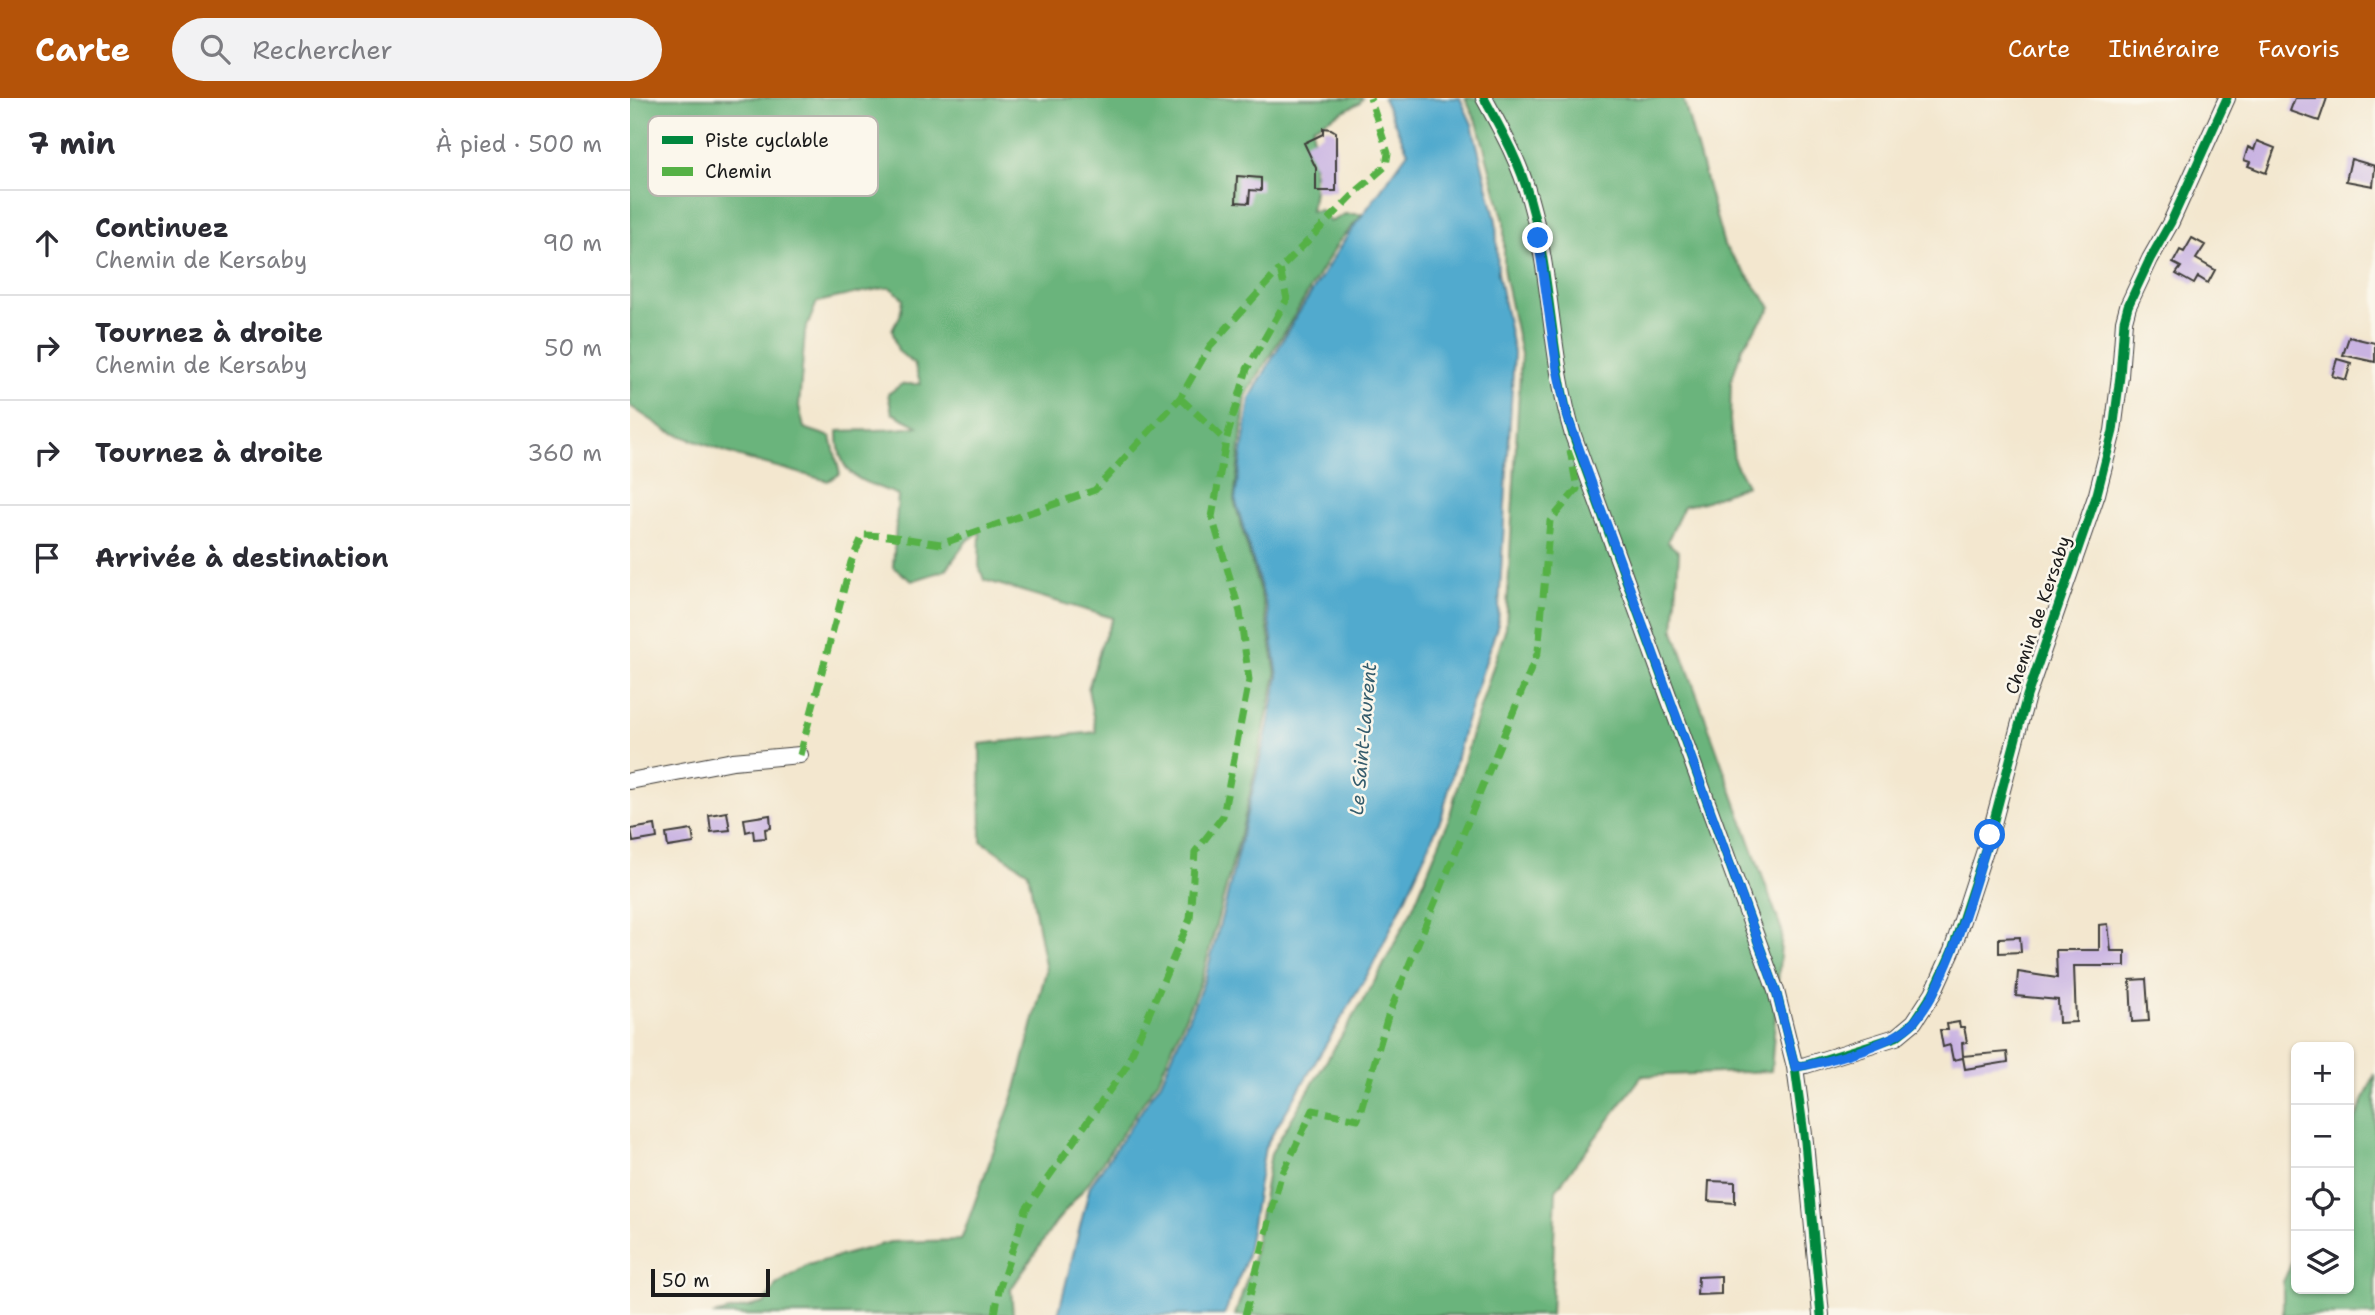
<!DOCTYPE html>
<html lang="fr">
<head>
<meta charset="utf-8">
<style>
	body { margin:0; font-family:"Shantell Sans",sans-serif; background:#f2f2f3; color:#2b2b33 }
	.controls { position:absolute; right:21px; bottom:21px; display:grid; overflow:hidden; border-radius:10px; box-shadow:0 2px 5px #0004 }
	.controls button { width:63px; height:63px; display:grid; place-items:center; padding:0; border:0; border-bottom:2px solid #e1e1e2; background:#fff; color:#2b2b33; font:35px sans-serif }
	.scale { position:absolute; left:21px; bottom:18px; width:119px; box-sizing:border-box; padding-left:7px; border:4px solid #1c1c1c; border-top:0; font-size:19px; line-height:24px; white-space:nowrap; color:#1c1c1c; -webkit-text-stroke:5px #fbf7ec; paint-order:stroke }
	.stop { position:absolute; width:21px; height:21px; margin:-16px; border:5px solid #1a73e8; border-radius:50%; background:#fff }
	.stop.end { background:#1a73e8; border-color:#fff; box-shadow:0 2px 7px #0008 }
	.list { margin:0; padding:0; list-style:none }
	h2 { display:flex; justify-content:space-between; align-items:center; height:91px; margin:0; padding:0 28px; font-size:30px }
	h2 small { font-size:23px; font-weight:400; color:#7c7c81 }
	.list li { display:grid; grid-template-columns:46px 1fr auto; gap:21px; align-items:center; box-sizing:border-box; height:105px; padding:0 28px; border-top:2px solid #e1e1e2 }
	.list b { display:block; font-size:26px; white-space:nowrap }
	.list p { margin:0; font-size:23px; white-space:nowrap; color:#7c7c81 }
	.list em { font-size:23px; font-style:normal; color:#7c7c81 }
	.icon { flex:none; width:38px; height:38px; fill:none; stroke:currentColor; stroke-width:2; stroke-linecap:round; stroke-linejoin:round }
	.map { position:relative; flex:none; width:1745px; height:1217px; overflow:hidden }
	header { display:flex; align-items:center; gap:42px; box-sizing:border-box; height:98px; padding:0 35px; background:#b45309; color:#fff }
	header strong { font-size:33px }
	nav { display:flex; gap:38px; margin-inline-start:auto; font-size:24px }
	.search { width:490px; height:63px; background:#f2f2f3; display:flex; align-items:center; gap:18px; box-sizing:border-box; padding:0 24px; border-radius:38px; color:#7c7c81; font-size:26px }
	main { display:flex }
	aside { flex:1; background:#fff }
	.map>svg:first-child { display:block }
	.forest { fill:#6ab47c; stroke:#43684c; stroke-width:2 }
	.water { fill:#51aace; stroke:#366375; stroke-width:2 }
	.building { fill:#c9b3e2 }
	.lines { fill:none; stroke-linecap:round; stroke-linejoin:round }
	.minor-casing { stroke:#3c3a37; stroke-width:18 }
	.minor { stroke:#fff; stroke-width:16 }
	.quiet { stroke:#55b145; stroke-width:7; stroke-dasharray:14 7; stroke-linecap:butt }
	.cycleway-casing { stroke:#fbf7ec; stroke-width:13 }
	.cycleway { stroke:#00873e; stroke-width:9 }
	.route { stroke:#1a73e8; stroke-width:9 }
	.labels { text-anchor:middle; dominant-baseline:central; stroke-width:5; stroke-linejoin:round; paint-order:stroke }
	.street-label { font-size:18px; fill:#1c1c1c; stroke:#fbf7ec }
	.water-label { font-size:19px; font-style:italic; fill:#345c6c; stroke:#fbf7ec }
	.key { fill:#fbf7ec; stroke:#b8b5ae; stroke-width:2 }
	.key-label { font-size:19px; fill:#1c1c1c }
</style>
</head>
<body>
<header>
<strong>Carte</strong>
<div class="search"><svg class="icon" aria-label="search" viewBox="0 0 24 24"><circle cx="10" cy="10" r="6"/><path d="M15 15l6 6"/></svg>Rechercher</div>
<nav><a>Carte</a><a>Itinéraire</a><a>Favoris</a></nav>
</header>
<main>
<aside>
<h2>7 min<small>À pied · 500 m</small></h2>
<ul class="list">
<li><svg class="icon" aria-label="ahead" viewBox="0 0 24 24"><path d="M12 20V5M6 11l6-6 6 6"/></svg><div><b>Continuez</b><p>Chemin de Kersaby</p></div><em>90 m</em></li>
<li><svg class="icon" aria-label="right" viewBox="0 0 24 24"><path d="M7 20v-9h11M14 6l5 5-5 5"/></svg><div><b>Tournez à droite</b><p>Chemin de Kersaby</p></div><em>50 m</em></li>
<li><svg class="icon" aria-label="right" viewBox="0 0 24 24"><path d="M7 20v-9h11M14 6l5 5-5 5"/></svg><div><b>Tournez à droite</b></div><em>360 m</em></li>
<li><svg class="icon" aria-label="arrive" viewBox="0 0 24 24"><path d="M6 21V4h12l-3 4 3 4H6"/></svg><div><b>Arrivée à destination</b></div></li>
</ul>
</aside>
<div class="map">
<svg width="1745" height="1217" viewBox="0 0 1745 1217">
	<rect width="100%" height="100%" fill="#fbf7ec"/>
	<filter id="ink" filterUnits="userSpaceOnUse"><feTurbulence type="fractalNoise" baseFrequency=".0143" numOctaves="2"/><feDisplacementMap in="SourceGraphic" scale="14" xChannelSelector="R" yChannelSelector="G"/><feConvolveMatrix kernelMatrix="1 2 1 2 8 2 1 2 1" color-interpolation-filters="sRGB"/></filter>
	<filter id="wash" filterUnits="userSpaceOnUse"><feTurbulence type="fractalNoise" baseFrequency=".00686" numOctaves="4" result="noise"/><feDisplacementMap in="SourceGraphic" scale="28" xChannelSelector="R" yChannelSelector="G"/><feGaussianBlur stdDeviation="1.57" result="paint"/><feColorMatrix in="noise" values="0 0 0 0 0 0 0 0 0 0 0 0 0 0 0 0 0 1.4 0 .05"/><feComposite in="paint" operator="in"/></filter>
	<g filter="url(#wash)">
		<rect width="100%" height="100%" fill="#f3e7cf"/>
		<!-- forest -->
		<path class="forest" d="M0,0H733L729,5L683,29L684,92L681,113L691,112L700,124L715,116H733L709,143L616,298L604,402L634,508L646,577L614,722L572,880L528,983L457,1087L426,1124L381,1191L383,1217H82L135,1205L146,1187L178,1167L260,1144L331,1142L386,991L416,873L398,774L351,743L350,646L466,634L458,591L472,545L483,520L354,482L349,468L350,434L336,444L316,472L282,483L263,469L268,397C230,381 207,381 208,333C236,331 260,334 288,328L262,315L258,296L272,286H291L284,266L268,253L262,232L270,218L273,201C269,197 265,192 260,190C255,188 199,202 187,204L175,234L169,308L174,330L201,339L210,376L198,383L110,359L38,333L0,308Z
			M835,0H1053L1094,147L1141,209L1112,250L1101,284L1100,322L1104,363L1117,387L1074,404L1054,408L1037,444L1049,454L1044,533L1152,833L1141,973L1012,978L926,1092L921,1217H605L622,1165L641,1055L750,874L784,807L818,724L843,631L876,529L891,256L874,176V123L848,27Z
			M1745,976V1217H1653V1184L1666,1155V1191H1719V1036Z"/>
		<!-- water -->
		<path class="water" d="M753,0H830L842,26L866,123L868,175L884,255L868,526L835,627L812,718L775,801L742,869L635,1049L616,1162L594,1217H428L460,1088L531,984L575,881L596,803L639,624L648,578L637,510L605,401L620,300L661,227L713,144L778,54Z"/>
		<g id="blocks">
			<!-- building -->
			<path class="building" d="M1665,0H1697L1689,23L1660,13Z
				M693,30L701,31L706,34V93H686V70L674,45L693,36Z
				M1627,43L1645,50L1636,75L1618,68L1620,64L1614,62L1618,49L1624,52Z
				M1721,61L1745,68L1743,88L1716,83Z
				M607,78L631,80V93L620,92L619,105L606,104Z
				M1562,140L1575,147L1566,161L1585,172L1578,185L1568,179L1564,186L1546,176L1551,169L1543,165L1550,152L1554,154Z
				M1719,239L1745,245V264L1713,257Z
				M1707,261L1721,265L1716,282L1702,278Z
				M97,714L100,732L81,734L79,717Z
				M140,717L141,730L135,731L136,740L124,741L123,732L116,734L114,721Z
				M25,727L27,740L3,744L1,731Z
				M62,732L64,745L38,749L36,736Z
				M1478,826L1481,853H1495V868H1444L1446,924L1429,925L1428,902L1386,898L1388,874L1427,880L1426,852H1469V827Z
				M1390,839L1391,854L1369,855V840Z
				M1516,881L1519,923L1502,924L1500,882Z
				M1329,924L1330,929H1334L1337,944L1332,945L1333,958L1377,954L1378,964L1335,971L1333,960L1323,962L1320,947L1313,949L1310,932H1318L1317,926Z
				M1079,1083L1105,1084V1105L1078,1103Z
				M1091,1178V1196L1067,1197L1068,1179Z"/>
		</g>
	</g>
	<g filter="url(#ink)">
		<use href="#blocks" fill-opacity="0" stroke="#3c3a37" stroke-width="2"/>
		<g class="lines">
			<defs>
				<path id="minor" d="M854,0C872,33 890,65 900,102C922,179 920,260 943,337L1146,893L1165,969L1175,1044L1191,1217
					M0,683L103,663L170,657
					M1165,969L1176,967L1266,939L1284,924L1303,895L1322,853L1360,737L1397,598L1467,396L1483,333L1490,278L1494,223L1498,208L1520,161L1541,124L1597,0"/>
			</defs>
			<!-- minor casing -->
			<use href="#minor" class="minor-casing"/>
			<!-- minor -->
			<use href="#minor" class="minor"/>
			<!-- quiet -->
			<path class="quiet" d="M550,300L596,343
				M170,657L221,464L233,437L258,438L311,446L465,392L550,300L580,248L650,171
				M365,1217L369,1192L396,1111L496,969L560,821L565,754L593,718L619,582L610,514L582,419L596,343L617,271L657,201L650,171L728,92L756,68L758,55L740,0
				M615,1217L650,1081L683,1012L728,1021L758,918L908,554L920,423L947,391L940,352"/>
			<defs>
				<path id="cycleway" d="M854,0C872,33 890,65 900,102C922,179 920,260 943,337L1146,893L1165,969L1175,1044L1191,1217
					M1165,969L1176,967L1266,939L1284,924L1303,895L1322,853L1360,737L1397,598L1467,396L1483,333L1490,278L1494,223L1498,208L1520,161L1541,124L1597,0"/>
			</defs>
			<!-- cycleway casing -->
			<use href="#cycleway" class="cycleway-casing"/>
			<!-- cycleway -->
			<use href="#cycleway" class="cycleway"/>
		</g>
	</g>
	<g class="lines" filter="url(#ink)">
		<!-- route -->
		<path class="route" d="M908,140L927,271L937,317L1146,893L1165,969C1195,965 1264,946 1284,924C1320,884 1343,789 1360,737"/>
	</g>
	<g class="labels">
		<!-- street labels -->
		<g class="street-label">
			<text transform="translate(1408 517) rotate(-71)">Chemin de Kersaby</text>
		</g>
		<!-- water labels -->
		<g class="water-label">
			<text transform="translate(733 641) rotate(-85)">Le Saint-Laurent</text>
		</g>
	</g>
	<!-- legend -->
	<rect x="18" y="18" width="230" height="80" rx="10" class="key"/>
	<rect x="32" y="38" width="31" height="8" fill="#00873e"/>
	<rect x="32" y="69" width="31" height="9" fill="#55b145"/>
	<g class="key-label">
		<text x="75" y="49">Piste cyclable</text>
		<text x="75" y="80">Chemin</text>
	</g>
</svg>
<div class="controls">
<button>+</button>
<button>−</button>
<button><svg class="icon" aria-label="locate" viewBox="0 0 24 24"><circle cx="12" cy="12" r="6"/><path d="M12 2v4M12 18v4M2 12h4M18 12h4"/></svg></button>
<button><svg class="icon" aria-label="layers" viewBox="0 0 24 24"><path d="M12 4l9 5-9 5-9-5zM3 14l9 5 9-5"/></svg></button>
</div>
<div class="scale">50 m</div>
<div class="stop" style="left:1360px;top:737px"></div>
<div class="stop end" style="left:908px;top:140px"></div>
</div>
</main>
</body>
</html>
